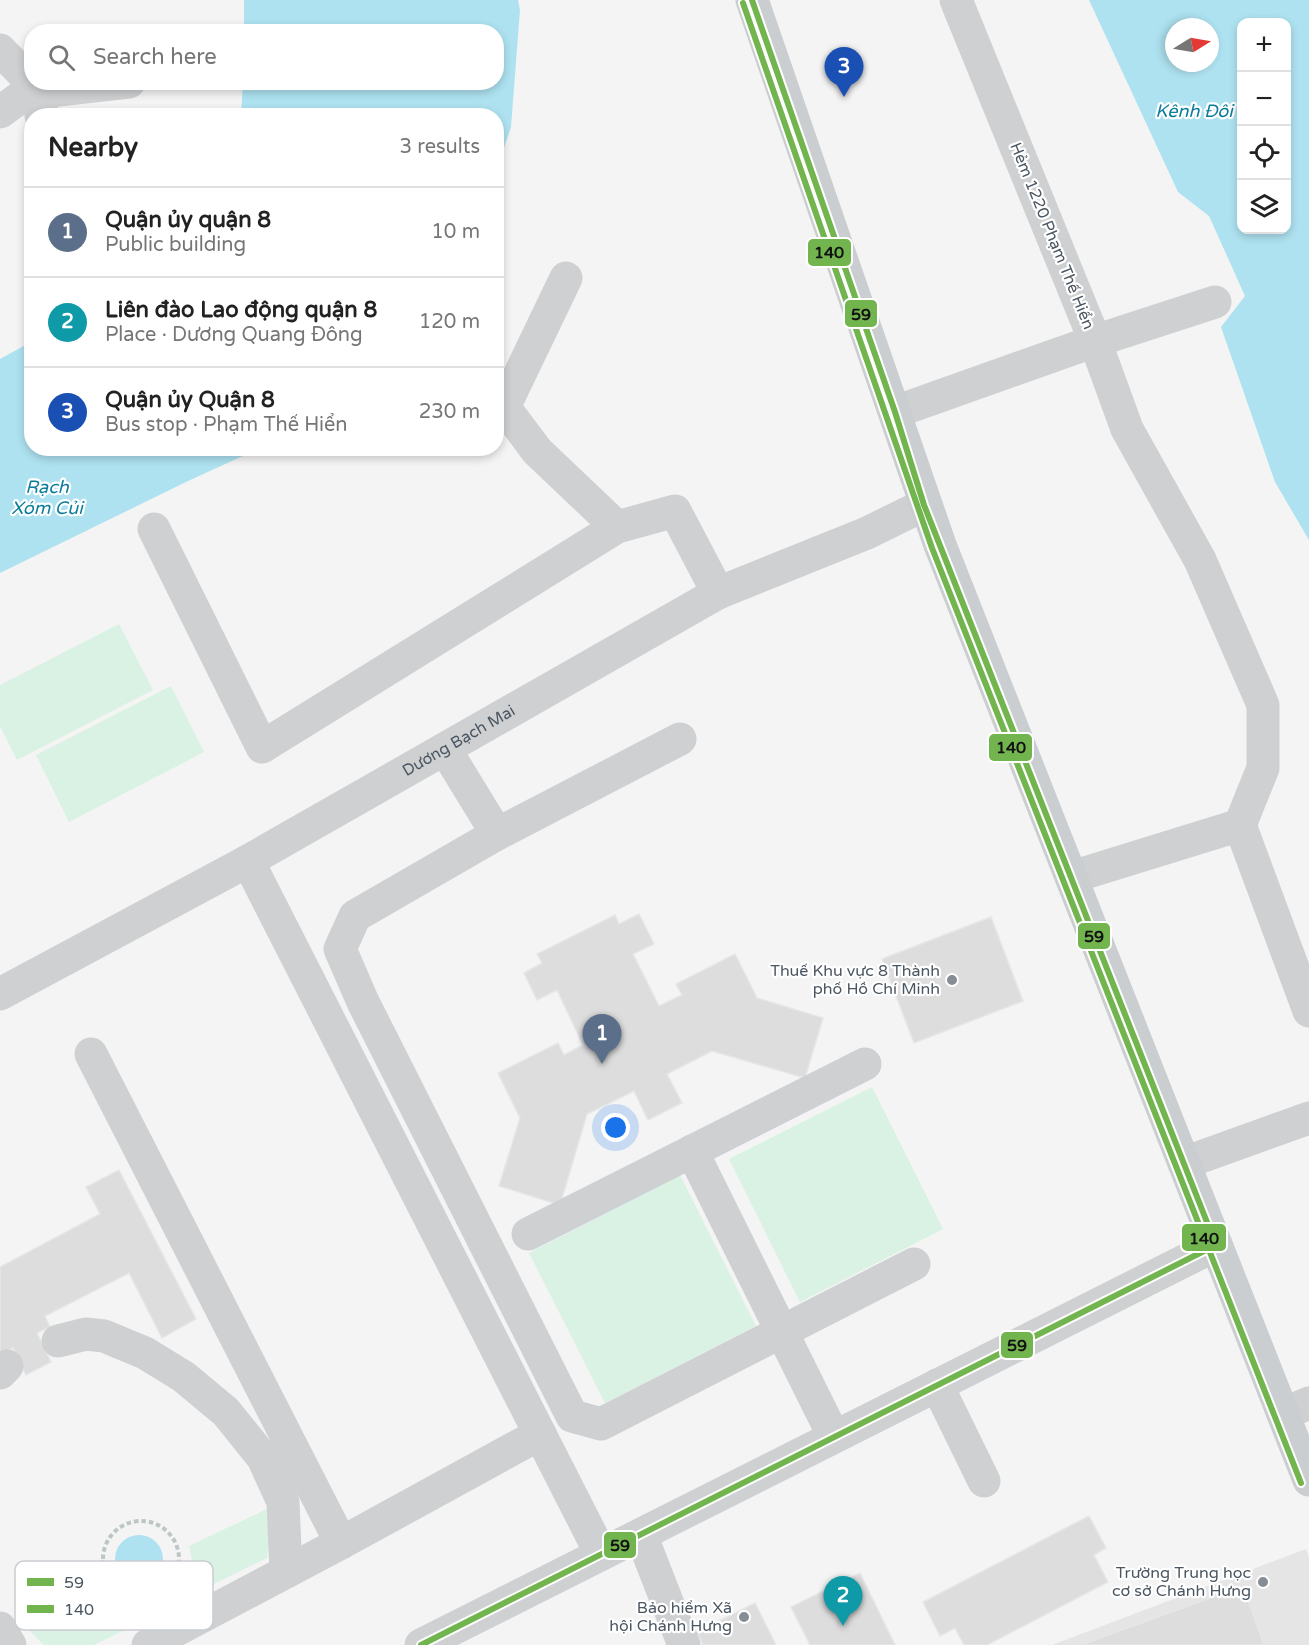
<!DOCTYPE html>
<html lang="en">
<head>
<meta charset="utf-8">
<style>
	body { margin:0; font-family:"Varela Round",sans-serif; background:#f6f6f6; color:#222 }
	.controls { position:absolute; right:18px; top:18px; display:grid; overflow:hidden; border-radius:12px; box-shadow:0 3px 9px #0003 }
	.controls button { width:54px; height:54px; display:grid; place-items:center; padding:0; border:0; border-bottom:2px solid #e0e0e0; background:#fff; color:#222; font:30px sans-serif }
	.compass { position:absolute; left:1165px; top:18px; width:54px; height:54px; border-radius:50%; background:#fff; box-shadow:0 3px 9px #0003; rotate:79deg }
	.you { position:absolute; left:616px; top:1128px; width:21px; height:21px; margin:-15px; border:4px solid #fff; border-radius:50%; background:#1a73e8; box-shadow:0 0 0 9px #1a73e833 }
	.badge { display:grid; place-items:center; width:39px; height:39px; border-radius:50%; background:#868d94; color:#fff; font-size:20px; font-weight:700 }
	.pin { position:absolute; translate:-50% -50px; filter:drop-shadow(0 2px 3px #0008) }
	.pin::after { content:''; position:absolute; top:32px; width:21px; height:18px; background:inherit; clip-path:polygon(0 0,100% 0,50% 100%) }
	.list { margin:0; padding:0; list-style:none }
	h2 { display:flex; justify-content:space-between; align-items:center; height:78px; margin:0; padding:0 24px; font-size:26px }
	h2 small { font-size:20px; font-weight:400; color:#767676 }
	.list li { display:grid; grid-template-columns:39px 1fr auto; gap:18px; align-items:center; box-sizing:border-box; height:90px; padding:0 24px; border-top:2px solid #e0e0e0 }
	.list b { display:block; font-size:22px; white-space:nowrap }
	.list p { margin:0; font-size:20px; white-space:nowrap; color:#767676 }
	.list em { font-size:20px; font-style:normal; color:#767676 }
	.icon { flex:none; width:33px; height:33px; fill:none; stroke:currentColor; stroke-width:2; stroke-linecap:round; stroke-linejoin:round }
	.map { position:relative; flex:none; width:1309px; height:1645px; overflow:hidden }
	.search { position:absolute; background:#fff; box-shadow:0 3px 9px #0003; left:24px; top:24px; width:480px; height:66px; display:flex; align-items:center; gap:15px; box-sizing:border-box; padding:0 21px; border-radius:24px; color:#767676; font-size:22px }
	.panel { position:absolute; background:#fff; box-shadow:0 3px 9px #0003; left:24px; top:108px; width:480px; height:348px; border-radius:24px }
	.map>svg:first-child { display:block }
	.education { fill:#e6e5e6 }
	.green { fill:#d9f2e3 }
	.water { fill:#aee2f0; fill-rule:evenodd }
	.building { fill:#ddddde; stroke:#e5e6e7; stroke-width:1.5 }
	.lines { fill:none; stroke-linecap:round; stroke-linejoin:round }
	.path { stroke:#bcc7c4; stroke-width:4; stroke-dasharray:4.5 3; stroke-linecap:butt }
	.minor { stroke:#ced0d2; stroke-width:33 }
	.major { stroke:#caced1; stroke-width:33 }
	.bus-1-casing { stroke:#fff; stroke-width:10 }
	.bus-2-casing { stroke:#fff; stroke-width:10 }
	.bus-1 { stroke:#72b54f; stroke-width:6 }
	.bus-2 { stroke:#72b54f; stroke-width:6 }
	.poi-dot { fill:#868d94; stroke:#fff; stroke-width:2 }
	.labels { text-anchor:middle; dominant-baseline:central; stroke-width:4.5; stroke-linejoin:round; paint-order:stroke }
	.street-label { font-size:16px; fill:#4a5661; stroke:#fff }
	.poi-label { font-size:16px; fill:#4a5661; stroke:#fff; text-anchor:end }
	.water-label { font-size:18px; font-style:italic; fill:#0c7c9b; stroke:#fff }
	.key { fill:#fff; stroke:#c9ccd0; stroke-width:1.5 }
	.key-label { font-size:16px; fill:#4a5661 }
	.line-badge { stroke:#fff; stroke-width:2 }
	.pale-badge-label { font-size:16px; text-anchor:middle; font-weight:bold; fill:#111 }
</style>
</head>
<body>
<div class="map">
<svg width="1309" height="1645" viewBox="0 0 1309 1645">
	<rect width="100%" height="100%" fill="#f4f4f4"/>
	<!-- education -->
	<path class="education" d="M1306,1549L1309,1557V1645H1052Z"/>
	<!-- green -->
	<path class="green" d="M119,624L153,690L17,760L0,726V685Z
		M171,686L204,752L69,822L36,755Z
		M872,1087L943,1229L800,1302L729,1159Z
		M680,1175L756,1326L605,1403L529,1253Z
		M267,1509L270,1533L267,1558L187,1597L182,1585C195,1572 193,1563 189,1546Z
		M100,1592L127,1607L141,1608L147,1619L94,1645H44L29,1630L31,1625Z"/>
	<!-- water -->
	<path class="water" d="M244,0H518L520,10L511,127L497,168L496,116L241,115L243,83L496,82V32L244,31Z
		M1089,0H1309V540L1275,482L1221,327L1245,296L1209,216L1178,192ZM1242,22H1286V230H1242ZM1174,27H1210V63H1174Z
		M31,342L32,448L258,449L188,481L0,573V359Z
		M115 1559a24 24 0 1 1 48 0a24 24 0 1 1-48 0Z"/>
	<!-- building -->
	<path class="building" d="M639,914L654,944L633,954L659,1006L682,995L676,984L735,954L757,998L823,1018L805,1078L712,1051L667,1074L682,1103L648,1120L634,1091L587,1114L560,1205L499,1186L520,1118L498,1073L558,1043L564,1055L583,1045L557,990L537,1000L524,973L542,963L537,954L615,915L619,924Z
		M991,917L1023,1001L914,1043L882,959Z
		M119,1170L196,1319L162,1338L129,1273L45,1316L50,1327L37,1333L51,1362L26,1375L13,1348L0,1355V1267L100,1214L86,1187Z
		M1089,1516L1106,1548L1094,1555L1108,1582L987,1645H964L955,1628L940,1636L923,1602Z
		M860,1573L895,1645H810L791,1607Z
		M1243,1586L1264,1645H1081Z
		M755,1603L776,1645H703L697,1632Z"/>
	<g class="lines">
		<!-- path -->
		<path class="path" d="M103 1559a38 38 0 1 1 76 0a38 38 0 1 1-76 0Z"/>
		<!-- minor -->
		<g class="minor">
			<path d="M0,50L41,92V116"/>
			<path d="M41,92L129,82"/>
			<path d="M0,112L35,87"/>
			<path d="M566,278L504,407L537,451L617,527"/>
			<path d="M895,412L1095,341L956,0"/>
			<path d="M154,529L262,747L617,527L675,511L718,593"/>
			<path d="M680,739L497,834L355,916L340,949L363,1002L572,1416L601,1424L914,1264"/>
			<path d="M445,749L497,834"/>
			<path d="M1240,825L1309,1011"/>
			<path d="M248,861L601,1554"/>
			<path d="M1072,877L1240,825L1263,768V705L1200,560L1127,429L1095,341L1215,302"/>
			<path id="s1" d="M0,994L248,861L718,593L867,533L924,505"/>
			<path d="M91,1054L341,1543"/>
			<path d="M692,1151L834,1437"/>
			<path d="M1184,1163L1309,1118"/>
			<path d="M528,1234L865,1064"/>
			<path d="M58,1341L86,1334L104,1336L145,1353L184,1377L226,1412L263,1458L283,1502L286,1572"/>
			<path d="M0,1373L7,1366"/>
			<path d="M937,1385L984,1481"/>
			<path d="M1283,1414L1309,1403"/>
			<path d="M641,1535L684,1645"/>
			<path d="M0,1628L10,1645"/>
			<path d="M148,1645L341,1543L540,1434"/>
			<path d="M421,1645L1216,1245"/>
		</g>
		<!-- major -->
		<path class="major" d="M752,0L940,545L1309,1480"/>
		<defs>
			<path id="bus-1" d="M752,0L895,412L924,505L1216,1245
				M421,1645L1216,1245"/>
			<path id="bus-2" d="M743,3L932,548L1301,1483"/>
		</defs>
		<!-- bus-1 casing -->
		<use href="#bus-1" class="bus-1-casing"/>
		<!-- bus-2 casing -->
		<use href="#bus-2" class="bus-2-casing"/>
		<!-- bus-1 -->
		<use href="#bus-1" class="bus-1"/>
		<!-- bus-2 -->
		<use href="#bus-2" class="bus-2"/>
	</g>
	<!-- markers -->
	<g class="poi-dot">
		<circle cx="952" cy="980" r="6"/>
		<circle cx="1263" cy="1582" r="6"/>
		<circle cx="744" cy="1617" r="6"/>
	</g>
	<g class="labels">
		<!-- street labels -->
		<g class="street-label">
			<text transform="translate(1052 236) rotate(68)">Hẻm 1220 Phạm Thế Hiển</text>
			<text stroke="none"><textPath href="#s1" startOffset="524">Dương Bạch Mai</textPath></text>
		</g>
		<!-- poi labels -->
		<g class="poi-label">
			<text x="940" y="971">Thuế Khu vực 8 Thành<tspan x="940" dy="18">phố Hồ Chí Minh</tspan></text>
			<text x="1251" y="1573">Trường Trung học<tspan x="1251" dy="18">cơ sở Chánh Hưng</tspan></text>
			<text x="732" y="1608">Bảo hiểm Xã<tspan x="732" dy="18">hội Chánh Hưng</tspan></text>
		</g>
		<!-- water labels -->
		<g class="water-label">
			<text x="1194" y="111">Kênh Đôi</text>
			<text x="47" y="487">Rạch<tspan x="47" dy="21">Xóm Củi</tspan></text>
		</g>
	</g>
	<!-- legend -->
	<rect x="15" y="1561" width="198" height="69" rx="9" class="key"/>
	<rect x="27" y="1578" width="27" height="8" fill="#72b54f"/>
	<rect x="27" y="1605" width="27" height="8" fill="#72b54f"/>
	<g class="key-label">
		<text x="64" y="1588">59</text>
		<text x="64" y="1615">140</text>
	</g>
	<g class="line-badge">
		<rect x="807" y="238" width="45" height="29" rx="6" fill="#72b54f"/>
		<rect x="844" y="299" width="34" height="29" rx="6" fill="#72b54f"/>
		<rect x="988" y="733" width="45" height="29" rx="6" fill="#72b54f"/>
		<rect x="1077" y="922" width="34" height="28" rx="6" fill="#72b54f"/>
		<rect x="1181" y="1223" width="46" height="29" rx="6" fill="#72b54f"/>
		<rect x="1000" y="1331" width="34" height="28" rx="6" fill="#72b54f"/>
		<rect x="603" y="1531" width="34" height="28" rx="6" fill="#72b54f"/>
	</g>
	<g class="pale-badge-label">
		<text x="829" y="258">140</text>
		<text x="861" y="320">59</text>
		<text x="1011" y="753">140</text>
		<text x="1094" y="942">59</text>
		<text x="1204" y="1244">140</text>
		<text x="1017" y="1351">59</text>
		<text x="620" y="1551">59</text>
	</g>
</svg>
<div class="controls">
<button>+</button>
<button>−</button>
<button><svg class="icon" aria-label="locate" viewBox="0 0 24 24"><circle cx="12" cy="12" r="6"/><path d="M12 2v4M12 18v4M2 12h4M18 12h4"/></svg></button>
<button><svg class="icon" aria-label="layers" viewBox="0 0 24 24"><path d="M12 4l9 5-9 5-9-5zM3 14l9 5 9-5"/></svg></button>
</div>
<svg class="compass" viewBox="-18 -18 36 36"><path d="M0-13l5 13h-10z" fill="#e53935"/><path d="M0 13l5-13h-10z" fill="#767676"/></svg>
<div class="you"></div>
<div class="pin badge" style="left:602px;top:1064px;background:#5c6f8a">1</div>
<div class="pin badge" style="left:843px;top:1626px;background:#0f9aa8">2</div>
<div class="pin badge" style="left:844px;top:97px;background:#1a4fb4">3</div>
<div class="search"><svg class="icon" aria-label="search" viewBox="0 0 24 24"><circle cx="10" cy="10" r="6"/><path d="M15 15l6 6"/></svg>Search here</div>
<section class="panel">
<h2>Nearby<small>3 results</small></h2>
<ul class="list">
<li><span class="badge" style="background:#5c6f8a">1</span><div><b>Quận ủy quận 8</b><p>Public building</p></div><em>10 m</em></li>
<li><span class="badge" style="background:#0f9aa8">2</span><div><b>Liên đào Lao động quận 8</b><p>Place · Dương Quang Đông</p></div><em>120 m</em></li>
<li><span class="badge" style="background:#1a4fb4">3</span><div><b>Quận ủy Quận 8</b><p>Bus stop · Phạm Thế Hiển</p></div><em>230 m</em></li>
</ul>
</section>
</div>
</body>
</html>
